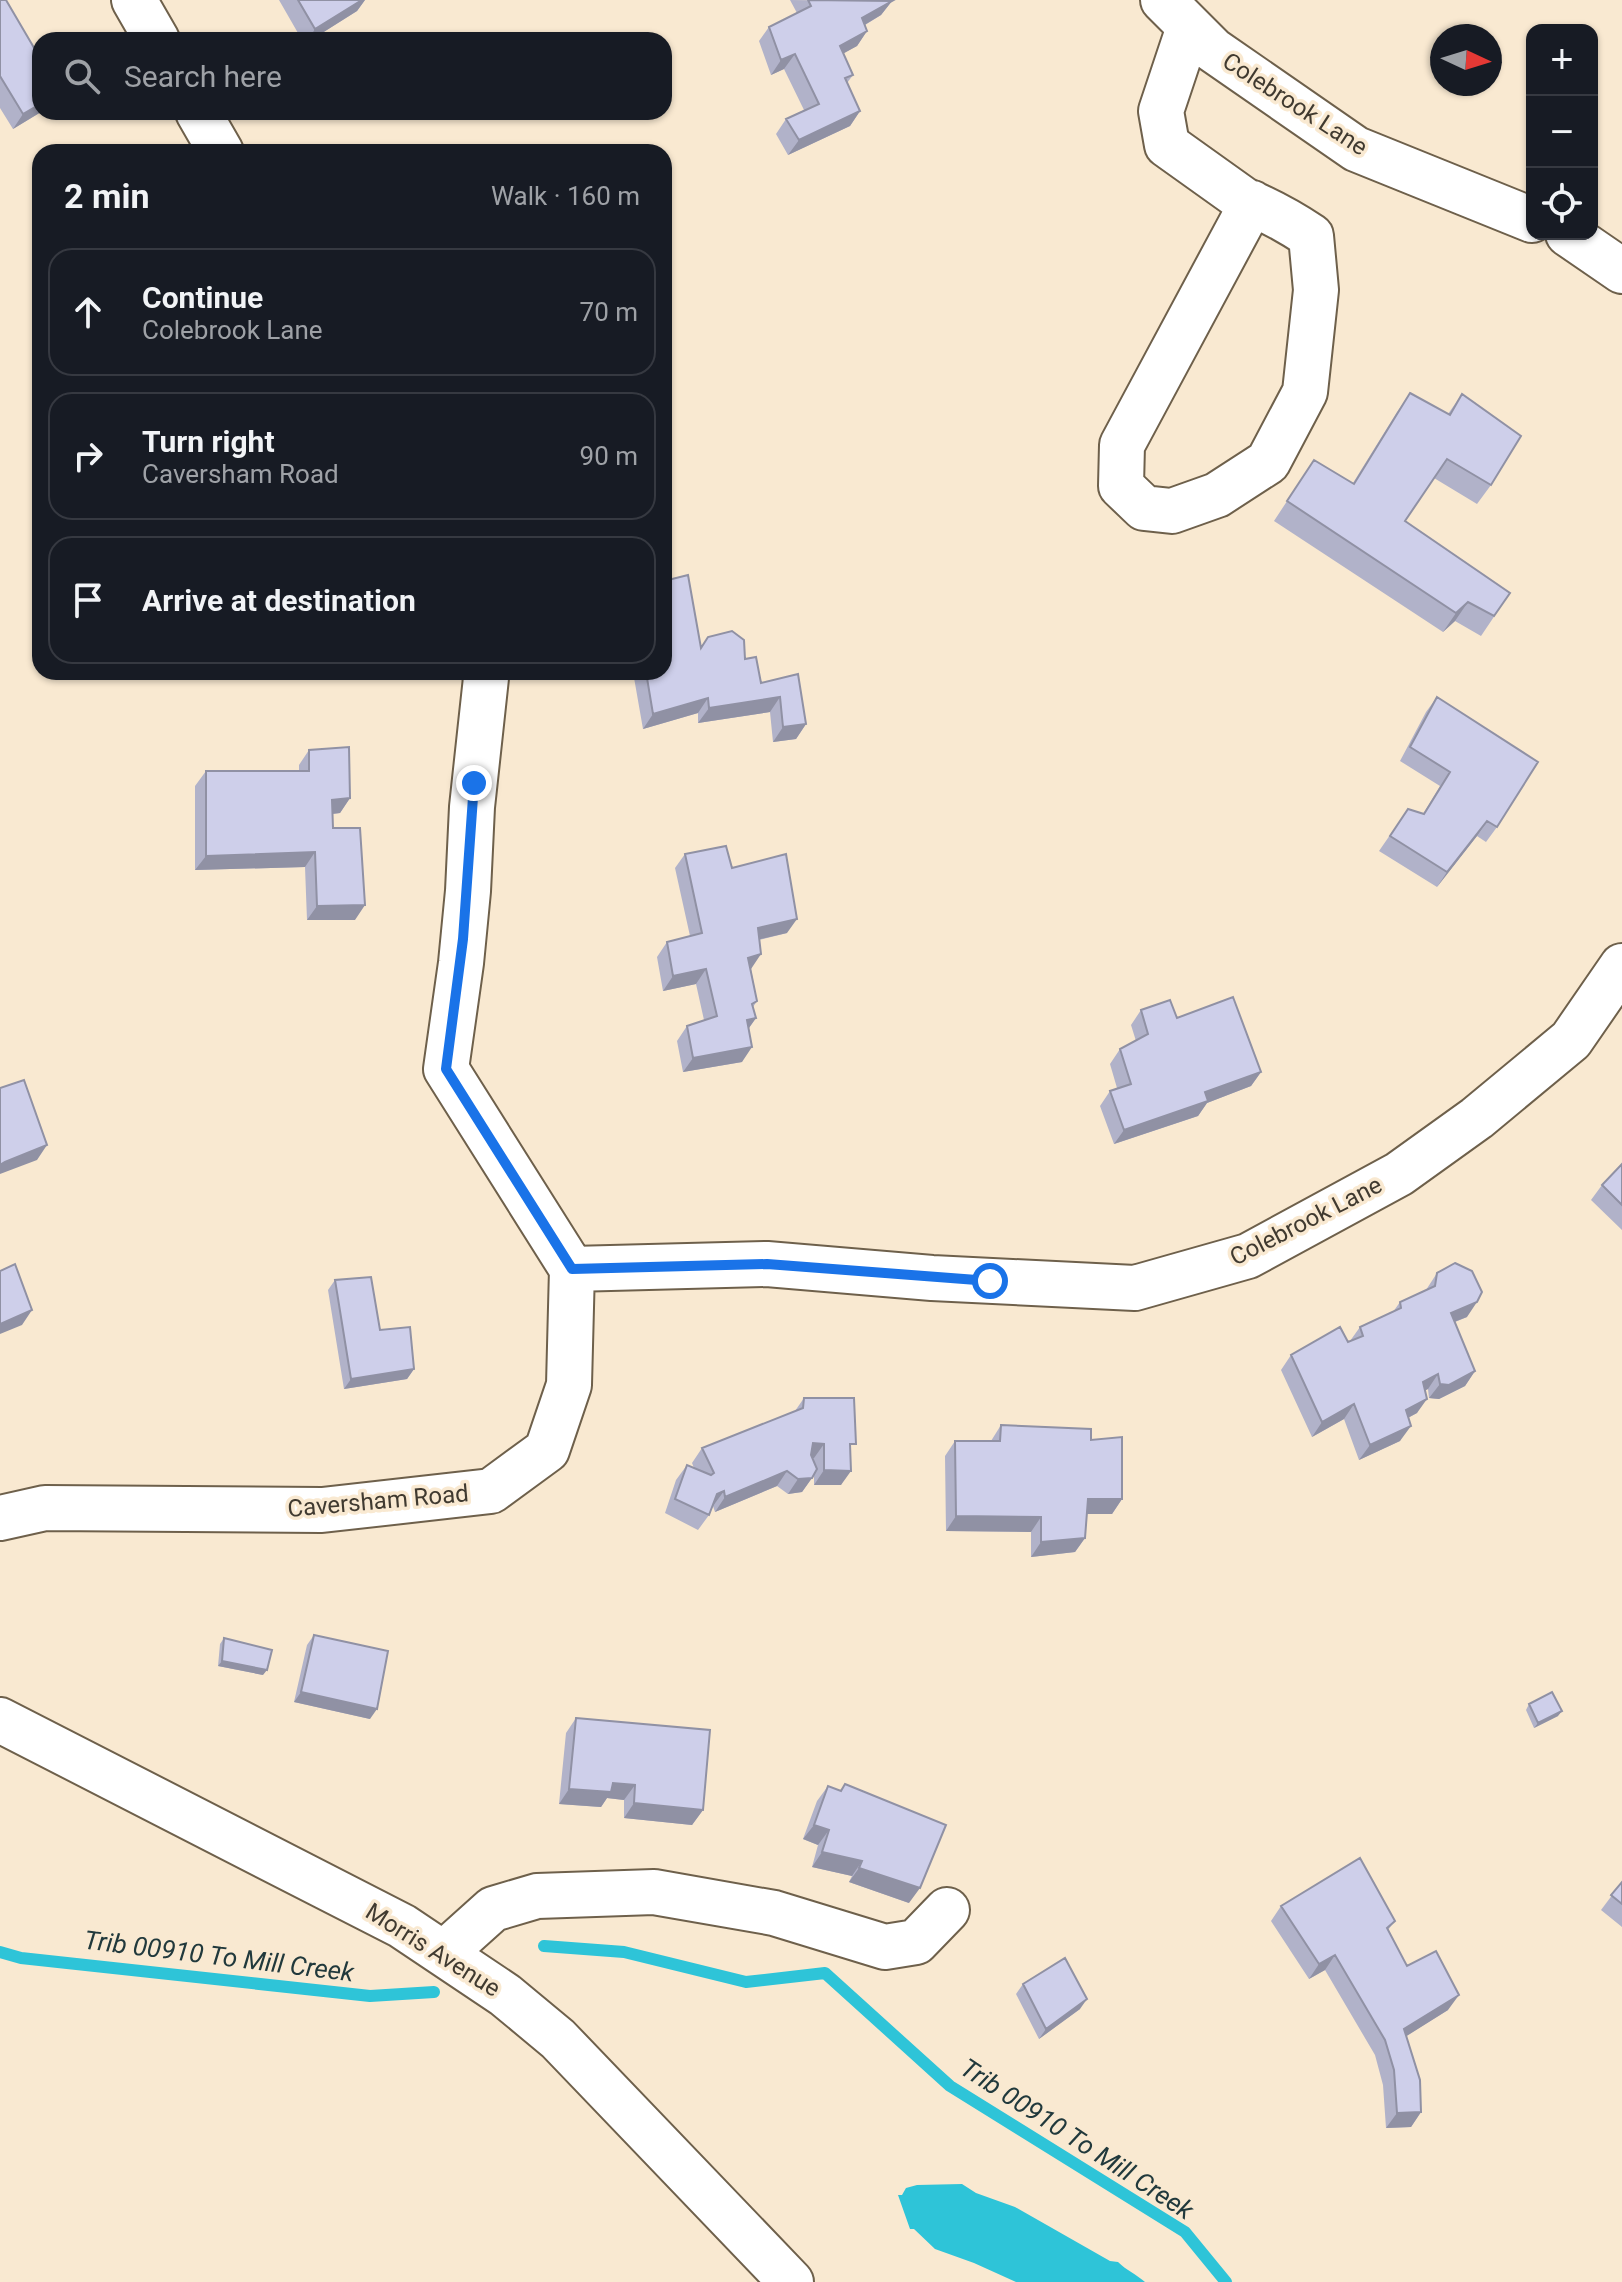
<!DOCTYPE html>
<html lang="en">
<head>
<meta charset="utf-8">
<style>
	body { margin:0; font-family:Roboto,sans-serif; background:#20242c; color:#f1f3f6 }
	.controls { position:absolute; right:24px; top:24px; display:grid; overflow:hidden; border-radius:16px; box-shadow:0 2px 6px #0004 }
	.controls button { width:72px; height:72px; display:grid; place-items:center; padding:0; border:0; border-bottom:2px solid #363941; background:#171b24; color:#f1f3f6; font:40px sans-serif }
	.compass { position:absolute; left:1430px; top:24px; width:72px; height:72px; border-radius:50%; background:#171b24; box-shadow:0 2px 6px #0004; rotate:94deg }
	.stop { position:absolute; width:24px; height:24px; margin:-18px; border:6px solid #1a73e8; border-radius:50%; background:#fff }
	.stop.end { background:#1a73e8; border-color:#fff; box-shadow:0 2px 8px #0008 }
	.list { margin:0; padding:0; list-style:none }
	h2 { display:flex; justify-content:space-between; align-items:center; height:104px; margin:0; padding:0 32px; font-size:34px }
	h2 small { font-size:26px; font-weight:400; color:#9ea1a6 }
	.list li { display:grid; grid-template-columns:52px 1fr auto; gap:24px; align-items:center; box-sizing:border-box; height:128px; margin:0 16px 16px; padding:0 16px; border:2px solid #363941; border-radius:24px }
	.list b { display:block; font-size:30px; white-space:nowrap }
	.list p { margin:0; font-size:26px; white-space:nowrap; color:#9ea1a6 }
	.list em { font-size:26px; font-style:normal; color:#9ea1a6 }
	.icon { flex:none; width:44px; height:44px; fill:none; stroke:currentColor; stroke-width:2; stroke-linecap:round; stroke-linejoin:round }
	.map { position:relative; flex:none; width:1622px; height:2282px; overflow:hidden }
	.search { position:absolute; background:#171b24; box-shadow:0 2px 6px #0004; left:32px; top:32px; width:640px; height:88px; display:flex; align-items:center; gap:20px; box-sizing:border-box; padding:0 28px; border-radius:24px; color:#9ea1a6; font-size:30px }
	.panel { position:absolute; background:#171b24; box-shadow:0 2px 6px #0004; left:32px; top:144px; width:640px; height:536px; border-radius:24px }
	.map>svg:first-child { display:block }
	.water { fill:#2ec4d8 }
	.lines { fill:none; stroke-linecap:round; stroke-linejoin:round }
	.stream { stroke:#2ec4d8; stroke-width:12 }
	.minor-casing { stroke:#6e604b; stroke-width:48 }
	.minor { stroke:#fff; stroke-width:44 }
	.wall { fill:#b1b2c9 }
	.shaded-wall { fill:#9091a4 }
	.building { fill:#cecfea; stroke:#9091a4; stroke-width:2 }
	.route { stroke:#1a73e8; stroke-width:10 }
	.labels { text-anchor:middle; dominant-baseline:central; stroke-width:7; stroke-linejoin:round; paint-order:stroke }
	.street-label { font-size:24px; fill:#403a30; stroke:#f9e9d1 }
	.water-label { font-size:26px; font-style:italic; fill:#21393c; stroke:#f9e9d1 }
</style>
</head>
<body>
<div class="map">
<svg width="1622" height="2282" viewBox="0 0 1622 2282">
	<rect width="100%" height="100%" fill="#f9e9d1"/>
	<!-- water -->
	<path class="water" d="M962,2184L976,2193L1015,2207L1110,2261L1118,2262C1126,2270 1136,2274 1145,2282H1016L974,2263L935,2249L914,2229H910L898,2195H902L906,2188L917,2185Z"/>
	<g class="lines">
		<!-- stream -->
		<path class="stream" d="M544,1946L624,1952L746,1982L825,1973L950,2086L1185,2232L1226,2282
			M0,1952L21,1958L370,1996L434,1992"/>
		<defs>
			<path id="minor" d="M134,0L157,40
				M1163,0L1213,50L1356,149L1532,220
				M1189,27L1161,111L1167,145L1244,200C1268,210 1290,222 1311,236L1316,290L1305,392L1268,462L1217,495L1172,511L1144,508L1121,486L1122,445L1252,203
				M198,112L221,152
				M1568,234L1622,271
				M572,1269L767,1264L932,1278L1135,1288L1248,1256L1399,1174L1477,1118L1571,1040L1622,966
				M0,1518L45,1508L322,1510L491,1491L547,1450L569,1385L572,1269L446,1069L461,963L468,891L472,807L486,678L484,672
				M0,1720L402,1926L505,1995L558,2039L791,2282
				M444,1953L493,1909L537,1896L654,1892L774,1913L885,1947L916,1942L947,1910"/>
		</defs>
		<!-- minor casing -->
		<use href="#minor" class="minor-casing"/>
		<!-- minor -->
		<use href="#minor" class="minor"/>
	</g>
	<!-- wall -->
	<path class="wall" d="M0,0L40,112H41L13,129L0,108Z
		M279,0H365L357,11L311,40H302Z
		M790,0L892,1L881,15L865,25L867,31L857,46L843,53L853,75L847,83L860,111L850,126L788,155L776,134L786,119L804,110L784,69L771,75L759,41L769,27L797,13Z
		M1410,393L1448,414L1462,394L1491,485L1477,504L1434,478L1405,521L1510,593L1481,636L1455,621L1443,632L1274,521L1314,460L1353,483L1397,412Z
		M708,637L745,659L761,683L798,674L806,724L796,739L773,742L770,712L698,723V713L643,729L633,672H664L701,647Z
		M1437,697L1497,827L1486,842L1477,836L1437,887L1379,851L1408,809L1423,814L1440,786L1400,761L1426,712Z
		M309,750L350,798L340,813L333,814V828L355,920H307L305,867L195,870V786L206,771H299V765Z
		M685,854L732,868L787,933L759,940L751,969L757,1001L753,1007L756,1018L749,1028L742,1062L683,1072L677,1041L687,1026L704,1020L696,984L663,991L657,957L667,942L690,936L675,868Z
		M1141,1010L1177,1018L1261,1072L1251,1086L1207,1103L1198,1116L1114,1144L1100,1106L1110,1091L1117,1088L1110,1064L1120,1049L1136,1041L1131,1025Z
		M1622,1164V1230L1591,1200L1602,1185Z
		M1437,1273L1467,1317L1455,1322L1475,1371L1465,1386L1439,1399L1429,1398L1428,1389L1425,1390L1417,1413L1408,1418L1400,1441L1359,1460L1344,1419L1312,1437L1281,1370L1291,1355L1350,1341L1360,1327L1393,1312L1400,1302L1426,1290Z
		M335,1280L414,1369L407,1379L344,1389L328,1290Z
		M804,1398L851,1452L841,1485H814V1475L802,1492L788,1494L777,1486L715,1512L713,1506H712L709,1515L698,1530L665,1513L676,1480L687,1465L694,1468L692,1463L702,1448L795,1411Z
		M1001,1425L1091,1440L1122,1499L1112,1514H1087L1085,1538L1075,1552L1031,1557V1532L946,1531L945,1456L955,1441H991Z
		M314,1635L370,1719L294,1702L307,1645Z
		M224,1638L263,1675L218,1666L220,1644Z
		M1529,1704L1558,1716L1534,1728L1526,1710Z
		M576,1718L703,1810L692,1825L624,1818V1800L607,1798L601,1807L559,1804L566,1733Z
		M845,1784L909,1903L849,1882L852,1876L812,1867L818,1845L803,1839L817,1801L828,1786L840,1791Z
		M1622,1882V1927L1601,1910Z
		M1281,1906L1395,1921L1388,1930L1407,1966L1448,2010L1406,2036L1421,2112L1411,2127L1386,2128L1383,2085L1375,2055L1325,1970L1309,1979L1271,1921Z
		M1023,1984L1080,2009L1039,2039L1016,1994Z"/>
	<!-- shaded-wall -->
	<path class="shaded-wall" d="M362,0H365L357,11L311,40H308L315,29Z
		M892,1L881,15L851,33L862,18Z
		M867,31L857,46L830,61L840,46Z
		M795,54L784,69L771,75L781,60Z
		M40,104V112H41L13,129L23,114Z
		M860,111L850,126L788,155L799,140Z
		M1468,602L1455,621L1443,632L1456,613Z
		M780,697L770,712L698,723L709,708Z
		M708,698L698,713L643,729L653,714Z
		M806,724L796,739L773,742L783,727Z
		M350,798L340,813L322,815L332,800Z
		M1487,821L1477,836L1437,887L1447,872Z
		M315,852L305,867L195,870L206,856Z
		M365,905L355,920H307L317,906Z
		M797,919L787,933L747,942L758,928Z
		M761,954L751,969L748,958Z
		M706,969L696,984L663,991L673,976Z
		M756,1018L746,1032L747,1020Z
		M752,1047L742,1062L683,1072L693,1058Z
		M1261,1072L1251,1086L1207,1103L1198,1116L1114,1144L1124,1130L1205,1092Z
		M47,1145L37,1160L0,1174V1165L5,1162Z
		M1477,1302L1467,1317L1441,1327L1451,1313Z
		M32,1310L22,1325L0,1334V1324Z
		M414,1369L407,1379L344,1389L351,1379Z
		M1475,1371L1465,1386L1439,1399L1429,1398L1440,1384Z
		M1438,1374L1428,1389L1413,1397L1423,1382Z
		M1427,1399L1417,1413L1396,1424L1406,1410Z
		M1354,1404L1344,1419L1312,1437L1322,1422Z
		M1411,1426L1400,1441L1359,1460L1370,1445Z
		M813,1443L824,1444L814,1458H802Z
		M824,1470L851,1471L841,1485H814Z
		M787,1471L777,1486L715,1512L725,1497Z
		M812,1478L802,1492L788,1494L798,1479Z
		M724,1491L713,1506L707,1509L717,1494Z
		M1088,1499H1122L1112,1514H1078Z
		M956,1516L1041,1517L1031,1532L946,1531Z
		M1085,1538L1075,1552L1031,1557L1041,1542Z
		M222,1661L267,1670L263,1675L218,1666Z
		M301,1692L377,1709L370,1719L294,1702Z
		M1562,1711L1558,1716L1534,1728L1538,1723Z
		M613,1783L635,1785L624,1800L607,1798L601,1807L559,1804L569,1789Z
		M634,1803L703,1810L692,1825L624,1818Z
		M814,1825L829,1830L818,1845L803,1839Z
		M822,1852L862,1861L852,1876L812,1867Z
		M859,1868L920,1888L909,1903L849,1882Z
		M1335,1955L1325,1970L1309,1979L1319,1964Z
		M1459,1995L1448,2010L1394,2044L1404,2029Z
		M1087,1999L1080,2009L1039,2039L1046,2029Z
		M1421,2112L1411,2127L1386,2128L1397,2113Z"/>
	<!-- building -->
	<path class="building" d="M0,0H6L40,58V104L23,114L0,76Z
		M298,0H362L315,29Z
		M808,0L892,1L862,18L867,31L840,46L853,75L845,78L860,111L799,140L786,119L819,104L795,54L781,60L769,27L811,6Z
		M1410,393L1450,415L1462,394L1521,436L1491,485L1447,459L1405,521L1510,593L1494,616L1468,602L1456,613L1287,501L1314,460L1354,484Z
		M688,575L701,648L708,637L732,631L744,640L745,659L756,657L761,683L798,674L806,724L783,727L780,697L709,708L708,698L653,714L646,672H664V581Z
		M1437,697L1538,762L1497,827L1487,821L1447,872L1390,836L1408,809L1424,814L1450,772L1410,747Z
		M349,747L350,798L332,800L333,828H360L365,905L317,906L315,852L206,856V771H309V750Z
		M726,846L732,868L786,854L797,919L758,928L761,954L748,958L757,1001L752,1004L756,1018L747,1020L752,1047L693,1058L687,1026L717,1016L706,969L673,976L667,942L702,933L685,854Z
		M1233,997L1261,1072L1205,1092L1208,1101L1124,1130L1110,1091L1131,1084L1120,1049L1148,1034L1141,1010L1170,1000L1177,1018Z
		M24,1080L47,1145L5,1162L0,1165V1088Z
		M1622,1164V1205L1602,1185Z
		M1455,1263L1472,1271L1482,1292L1477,1302L1451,1313L1475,1371L1449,1385L1440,1384L1438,1374L1423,1382L1427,1399L1406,1410L1411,1426L1370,1445L1354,1404L1322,1422L1291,1355L1340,1327L1348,1342L1363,1336L1360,1327L1401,1308L1400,1302L1435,1286L1437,1273Z
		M15,1264L32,1310L0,1324V1271Z
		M371,1277L380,1330L410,1327L414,1369L351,1379L335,1280Z
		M804,1398H854L856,1444H850L851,1471L824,1470V1444L813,1443L811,1455L817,1469L812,1478L798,1479L787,1471L725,1497L724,1491L717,1494L709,1515L675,1499L687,1465L711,1475L714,1473L702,1448L803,1408Z
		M1001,1425L1091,1429V1440L1122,1437V1499H1088L1085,1538L1041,1542V1517L956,1516L955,1441H1000Z
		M314,1635L388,1651L377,1709L301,1692Z
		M224,1638L272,1650L267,1670L222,1661Z
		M1552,1692L1562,1711L1538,1723L1529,1704Z
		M576,1718L710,1730L703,1810L634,1803L635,1785L613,1783L611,1792L569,1789Z
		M845,1784L946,1825L920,1888L859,1868L862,1861L822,1852L829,1830L814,1825L828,1786L841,1791Z
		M1360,1858L1395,1921L1387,1928L1407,1966L1436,1951L1459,1995L1404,2029L1420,2080L1421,2112L1397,2113L1394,2070L1385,2040L1335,1955L1319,1964L1281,1906Z
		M1622,1882V1904L1611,1895Z
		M1065,1958L1087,1999L1046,2029L1023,1984Z"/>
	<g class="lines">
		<!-- route -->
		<path class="route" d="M474,783L463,939L446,1069L572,1269L767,1264L990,1281"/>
	</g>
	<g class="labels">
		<!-- street labels -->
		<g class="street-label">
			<text transform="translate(1295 104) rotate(33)">Colebrook Lane</text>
			<text transform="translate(1306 1221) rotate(-27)">Colebrook Lane</text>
			<text transform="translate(378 1501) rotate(-5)">Caversham Road</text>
			<text transform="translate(433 1950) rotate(32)">Morris Avenue</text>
		</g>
		<!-- water labels -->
		<g class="water-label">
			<text transform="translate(219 1956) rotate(7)">Trib 00910 To Mill Creek</text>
			<text transform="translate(1077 2139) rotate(33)">Trib 00910 To Mill Creek</text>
		</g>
	</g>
</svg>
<div class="controls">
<button>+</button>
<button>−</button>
<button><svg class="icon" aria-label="locate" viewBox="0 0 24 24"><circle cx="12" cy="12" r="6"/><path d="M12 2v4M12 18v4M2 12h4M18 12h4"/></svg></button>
</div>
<svg class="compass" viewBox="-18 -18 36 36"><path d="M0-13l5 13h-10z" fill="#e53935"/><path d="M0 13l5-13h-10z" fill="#9ea1a6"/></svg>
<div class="stop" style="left:990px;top:1281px"></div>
<div class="stop end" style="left:474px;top:783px"></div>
<div class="search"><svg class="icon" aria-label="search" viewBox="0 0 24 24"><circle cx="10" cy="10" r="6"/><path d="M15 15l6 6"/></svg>Search here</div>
<section class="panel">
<h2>2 min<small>Walk · 160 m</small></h2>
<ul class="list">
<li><svg class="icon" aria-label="ahead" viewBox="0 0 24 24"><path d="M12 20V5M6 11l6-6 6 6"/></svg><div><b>Continue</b><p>Colebrook Lane</p></div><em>70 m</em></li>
<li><svg class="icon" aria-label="right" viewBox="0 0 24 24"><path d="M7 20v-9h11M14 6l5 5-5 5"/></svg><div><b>Turn right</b><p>Caversham Road</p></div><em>90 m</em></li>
<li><svg class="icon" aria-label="arrive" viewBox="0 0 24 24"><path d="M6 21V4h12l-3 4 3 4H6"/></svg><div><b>Arrive at destination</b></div></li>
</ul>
</section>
</div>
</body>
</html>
